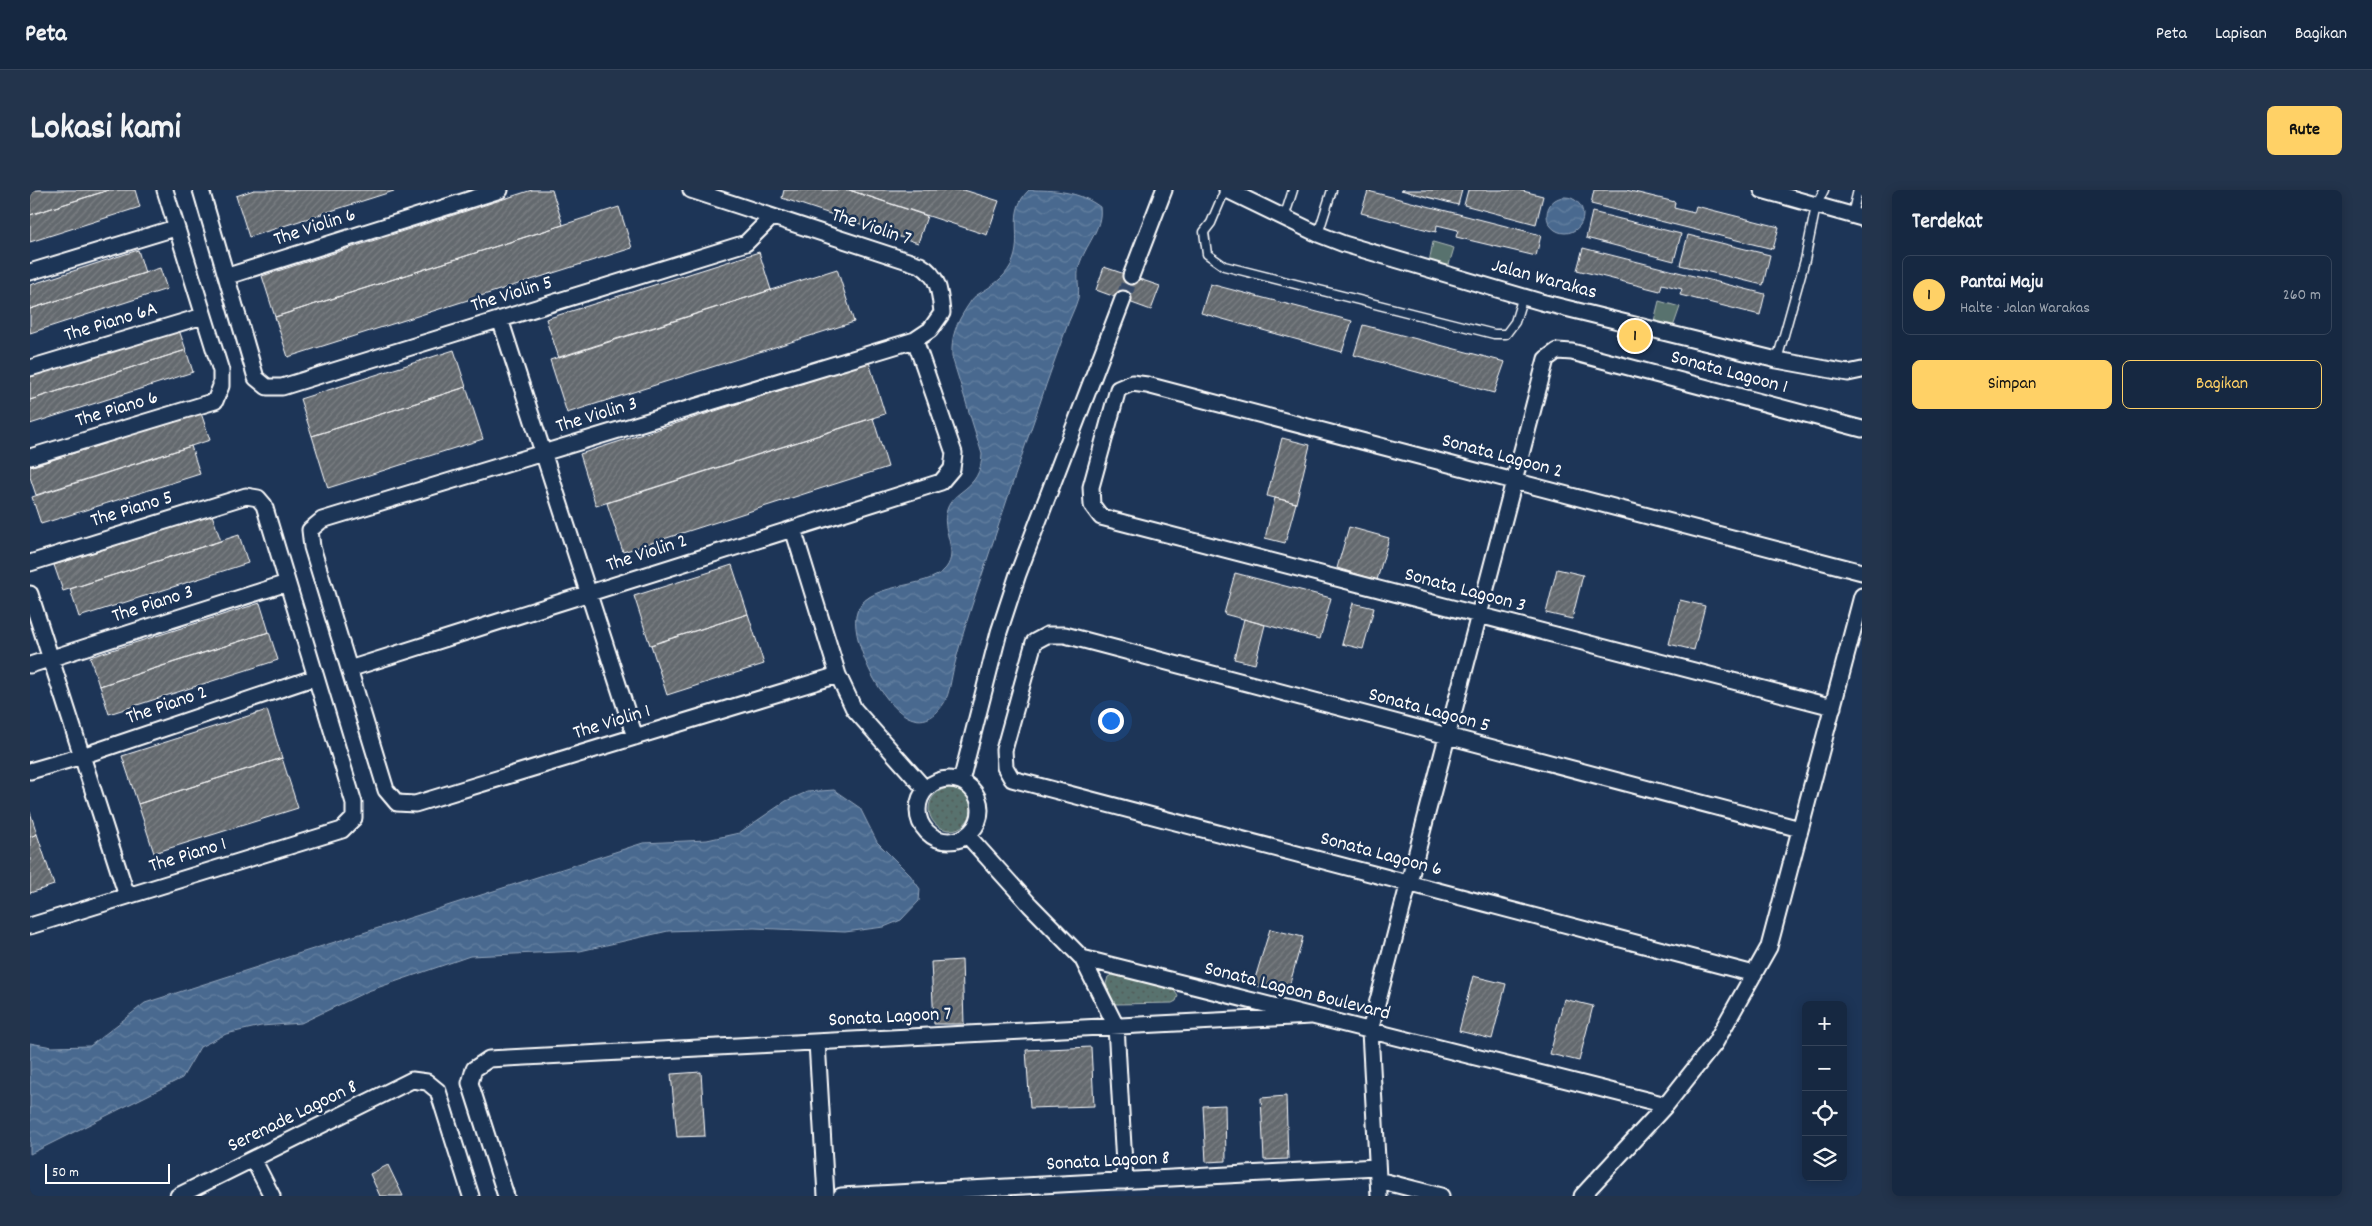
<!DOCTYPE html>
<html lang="id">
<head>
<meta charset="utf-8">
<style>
	body { margin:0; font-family:Dekko,sans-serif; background:#23344c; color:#f1f3f6 }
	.controls { position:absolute; right:15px; bottom:15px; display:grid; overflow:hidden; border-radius:8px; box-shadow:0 2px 12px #0003 }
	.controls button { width:45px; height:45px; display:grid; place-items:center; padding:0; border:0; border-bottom:1px solid #35445a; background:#162841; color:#f1f3f6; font:25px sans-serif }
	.scale { position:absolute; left:15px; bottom:12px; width:125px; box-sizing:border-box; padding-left:5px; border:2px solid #fff; border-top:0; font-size:14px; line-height:18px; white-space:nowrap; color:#fff; -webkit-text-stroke:4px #1d3557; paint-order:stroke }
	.you { position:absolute; left:1080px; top:530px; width:18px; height:18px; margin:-12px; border:4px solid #fff; border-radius:50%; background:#1a73e8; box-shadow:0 0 0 8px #1a73e833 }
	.badge { display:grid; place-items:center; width:32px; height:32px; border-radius:50%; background:#ffd166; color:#111; font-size:16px; font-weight:700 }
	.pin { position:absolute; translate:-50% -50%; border:2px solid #fff; box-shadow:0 1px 5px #0006 }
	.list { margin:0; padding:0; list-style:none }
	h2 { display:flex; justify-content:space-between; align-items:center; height:65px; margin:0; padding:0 20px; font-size:21px }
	h2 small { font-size:16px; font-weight:400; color:#9ea6b1 }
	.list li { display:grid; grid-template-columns:32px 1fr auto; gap:15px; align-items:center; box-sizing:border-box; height:80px; margin:0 10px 10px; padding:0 10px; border:1px solid #35445a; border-radius:8px }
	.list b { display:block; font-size:19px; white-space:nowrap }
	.list p { margin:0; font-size:16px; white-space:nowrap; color:#9ea6b1 }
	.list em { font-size:16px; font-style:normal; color:#9ea6b1 }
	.actions { display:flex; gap:10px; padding:15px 20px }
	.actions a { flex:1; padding:11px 0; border:1px solid #ffd166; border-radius:8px; text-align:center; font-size:18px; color:#ffd166 }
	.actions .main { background:#ffd166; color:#111 }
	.icon { flex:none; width:28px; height:28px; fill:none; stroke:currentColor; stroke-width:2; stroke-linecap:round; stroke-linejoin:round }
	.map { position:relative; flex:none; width:1832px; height:1006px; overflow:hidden; border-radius:8px }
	header { display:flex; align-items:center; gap:30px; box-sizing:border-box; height:70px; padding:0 25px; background:#162841; border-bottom:1px solid #35445a }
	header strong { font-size:24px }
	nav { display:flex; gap:28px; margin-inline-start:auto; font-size:18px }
	.intro { display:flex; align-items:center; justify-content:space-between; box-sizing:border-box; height:120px; padding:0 30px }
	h1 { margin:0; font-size:35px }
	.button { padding:12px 22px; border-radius:8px; background:#ffd166; color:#111; font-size:18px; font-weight:700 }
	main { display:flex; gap:30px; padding:0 30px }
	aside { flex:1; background:#162841; border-radius:8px; box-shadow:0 2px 12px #0003 }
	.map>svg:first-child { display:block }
	.grass { fill:url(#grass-dots); stroke:#acb8b6 }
	.park { fill:#58726e; stroke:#acb8b6 }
	.water { fill:url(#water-waves); stroke:#92a5bc }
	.building { fill:url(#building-hatch); stroke:#fff }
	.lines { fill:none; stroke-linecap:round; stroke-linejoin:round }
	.street-tunnel { stroke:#344968; stroke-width:15; stroke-dasharray:15 8; stroke-linecap:butt }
	.lane-casing { stroke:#fff; stroke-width:11 }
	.street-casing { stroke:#fff; stroke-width:19 }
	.lane { stroke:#1d3557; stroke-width:8 }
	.street { stroke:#1d3557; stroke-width:15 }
	.labels { text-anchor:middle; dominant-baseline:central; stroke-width:5; stroke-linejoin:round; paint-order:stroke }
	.street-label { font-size:20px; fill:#fff; stroke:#1d3557 }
</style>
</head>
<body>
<header>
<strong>Peta</strong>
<nav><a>Peta</a><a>Lapisan</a><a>Bagikan</a></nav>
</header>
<div class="intro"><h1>Lokasi kami</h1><a class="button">Rute</a></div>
<main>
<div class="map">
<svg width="1832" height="1006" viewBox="0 0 1832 1006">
	<defs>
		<pattern id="grass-dots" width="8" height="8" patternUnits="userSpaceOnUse" patternTransform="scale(1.25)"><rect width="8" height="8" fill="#58726e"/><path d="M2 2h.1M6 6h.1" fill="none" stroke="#515b5a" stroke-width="1.8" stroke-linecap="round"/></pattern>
		<pattern id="water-waves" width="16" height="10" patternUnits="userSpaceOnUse" patternTransform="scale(1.25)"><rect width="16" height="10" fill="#49698f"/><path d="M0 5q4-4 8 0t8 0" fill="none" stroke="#6480a0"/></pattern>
		<pattern id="building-hatch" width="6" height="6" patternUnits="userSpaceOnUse" patternTransform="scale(1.25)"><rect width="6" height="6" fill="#64696e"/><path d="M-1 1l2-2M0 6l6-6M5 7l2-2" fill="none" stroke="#7b8084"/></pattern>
	</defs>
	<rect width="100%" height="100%" fill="#1d3557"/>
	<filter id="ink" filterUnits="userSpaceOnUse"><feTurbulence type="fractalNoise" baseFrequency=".02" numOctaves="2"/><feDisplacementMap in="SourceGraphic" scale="10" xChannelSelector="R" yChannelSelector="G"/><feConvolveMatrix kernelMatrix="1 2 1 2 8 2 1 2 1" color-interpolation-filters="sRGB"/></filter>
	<g filter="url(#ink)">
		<!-- grass -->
		<path class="grass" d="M899 619a21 21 0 1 1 42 0a21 21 0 1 1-42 0Z
			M1084,784L1143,799L1148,806L1146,811L1142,813L1086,814L1083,812L1076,794L1078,787Z"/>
		<!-- park -->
		<path class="park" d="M1403,52L1424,58L1418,78L1399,72Z
			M1629,111L1650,117L1642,140L1623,135Z"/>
		<!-- water -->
		<path class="water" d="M999,0C1024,0 1049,1 1070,17C1073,39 1055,55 1049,76C1046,87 1050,98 1048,108C1045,119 1039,129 1036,139C1027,164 1018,188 1010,213C993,261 977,310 961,358C948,397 934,437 924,477C921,488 920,503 914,513C877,572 820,460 826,426C832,390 898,401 916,378C929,361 912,342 916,324C920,298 951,303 952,264L922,167C921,146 926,134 937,117C940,113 942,108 947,105C960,97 973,90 981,75C995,48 975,23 999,0Z
			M1517 25a18 18 0 1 1 36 0a18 18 0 1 1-36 0Z
			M804,600L830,618L847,652L880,685L890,699L889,711L871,730L854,737L815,742L724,738L638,741L550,761L440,766L338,801L271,833L231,836L196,844L170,857L152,888L0,964V853L22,857L60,856L115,813L613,653L677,650L709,643L756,611L777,602Z"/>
		<!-- building -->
		<path class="building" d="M0,0H79L0,25Z
			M79,0H105L110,17L0,52V25Z
			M224,0H367L219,47L206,6Z
			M502,0H522L533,35L245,127L232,86Z
			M754,0H819L897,26L888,53L752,8Z
			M819,0H934L969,11L957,45Z
			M1371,0H1432L1428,15Z
			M1438,0H1489L1513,6L1506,34L1434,15Z
			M1564,0H1596L1645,12L1644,18L1664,23L1666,16L1749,37L1743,59L1561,14Z
			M1338,1L1511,45L1506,66L1426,47L1428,40L1407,35L1406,42L1331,23Z
			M589,17L602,58L258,167L245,127Z
			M1562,22L1651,44L1644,71L1556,48Z
			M1658,45L1740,65L1733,95L1650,75Z
			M1553,58L1735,104L1730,125L1650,105L1652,99L1632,94L1630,101L1547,80Z
			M108,60L115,83L0,119V95Z
			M729,62L741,100L529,168L516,129Z
			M1074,77L1130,96L1121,120L1066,100Z
			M130,78L137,99L0,143V119Z
			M807,79L824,132L537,223L520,170Z
			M1180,94L1322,131L1312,162L1171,123Z
			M1333,135L1475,172L1464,203L1324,165Z
			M1589,135L1624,145L1621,155L1586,145Z
			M149,140L156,160L0,210V187Z
			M156,160L163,182L0,234V210Z
			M424,160L436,197L282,246L270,209Z
			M839,172L855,224L566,316L550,264Z
			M436,197L453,249L298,298L282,246Z
			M171,223L180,250L6,305L0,287V277Z
			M843,228L858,277L593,362L577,313Z
			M1252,248L1280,255L1266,313L1237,306Z
			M161,256L170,284L11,334L2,307Z
			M1245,308L1266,313L1255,353L1235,348Z
			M182,325L191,351L33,401L24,375Z
			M1319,337L1359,348L1347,390L1307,378Z
			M209,345L218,373L49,427L40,399Z
			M702,375L718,424L620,455L604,406Z
			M1527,379L1553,385L1542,429L1516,423Z
			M1205,383L1301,408L1290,449L1194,424Z
			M1650,410L1675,416L1664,460L1639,454Z
			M230,413L239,442L69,496L60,467Z
			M1323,413L1344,418L1333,459L1312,454Z
			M718,424L734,474L637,505L621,455Z
			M1214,429L1235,435L1225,474L1204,469Z
			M239,442L248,470L79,524L70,496Z
			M237,520L252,568L108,614L92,566Z
			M252,568L268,618L124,663L108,614Z
			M0,622L7,644L0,647Z
			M7,644L24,695L0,703V647Z
			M1240,739L1273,747L1257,804L1223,795Z
			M932,770L934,834H904L901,772Z
			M1443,786L1476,794L1462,849L1429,841Z
			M1534,809L1563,816L1549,871L1520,864Z
			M1061,857L1064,916L1000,918L996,860Z
			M671,882L675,946L647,947L641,884Z
			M1256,906L1258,969L1234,970L1231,908Z
			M1195,915L1196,971L1176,972L1173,916Z
			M358,975L373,1006H350L340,984Z"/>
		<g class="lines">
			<!-- street-tunnel -->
			<path class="street-tunnel" d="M1093,109L1101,86"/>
			<defs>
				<path id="lane" d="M1195,0L1181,33L1174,42L1177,64L1194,76L1464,144H1476L1485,132L1493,106
					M1822,25L1828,0
					M1254,28L1263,0
					M1288,44L1302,0
					M1747,170L1775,70L1786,16L1794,0"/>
				<path id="street" d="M171,0L226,188L237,197H252L716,53L742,27
					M661,0L890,75C909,86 910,102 912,123L900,140L885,150L292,330L280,340L282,357L356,600L367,613L385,614L808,485
					M1197,0L1288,44L1314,54L1511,112L1747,170L1818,183L1832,180
					M1732,0L1832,28
					M0,82L145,38
					M198,86L470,0
					M1101,86L1134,0
					M470,129L605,547
					M0,178L173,126
					M0,267L185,211L191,196V181L135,0
					M763,339L808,485L824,519L895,599
					M0,373L216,306L228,308L234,315L324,613V628L312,640L0,736
					M0,404L97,706
					M0,475L257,393
					M319,479L911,292L922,279L924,263L885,150
					M1803,517L1071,327L1062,315L1061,297L1088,199L1102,193L1117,195L1832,382
					M0,581L52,566L286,487
					M888 620a31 31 0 1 1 62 0a31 31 0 1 1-62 0Z
					M931,591L969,442L988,384L1093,109
					M937,645L1000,715L1052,768L1636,915
					M1052,768L1086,836L1095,991
					M1724,784L982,589L975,577L974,560L1004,452L1017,445H1035L1770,639
					M787,852L796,1006
					M223,969L242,1006
					M1348,990L1411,1006
					M148,1006L382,890L397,892L408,901L441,1006
					M476,1006L440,893L444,879L459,869L1281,826
					M811,1006L1347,977
					M1349,1006L1340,841L1516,169L1527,161L1542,162L1832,239
					M1552,1006L1636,915L1685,853L1739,757L1832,406"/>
			</defs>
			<!-- lane casing -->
			<use href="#lane" class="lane-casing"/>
			<!-- street casing -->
			<use href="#street" class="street-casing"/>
			<!-- lane -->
			<use href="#lane" class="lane"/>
			<!-- street -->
			<use href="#street" class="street"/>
		</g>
	</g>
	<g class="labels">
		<!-- street labels -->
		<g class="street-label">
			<text transform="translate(285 38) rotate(-18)">The Violin 6</text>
			<text transform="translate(841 38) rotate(18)">The Violin 7</text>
			<text transform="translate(1514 90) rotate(15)">Jalan Warakas</text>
			<text transform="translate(482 105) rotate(-17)">The Violin 5</text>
			<text transform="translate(81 133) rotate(-17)">The Piano 6A</text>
			<text transform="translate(1699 183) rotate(15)">Sonata Lagoon 1</text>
			<text transform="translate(87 220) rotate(-17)">The Piano 6</text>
			<text transform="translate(567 226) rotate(-17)">The Violin 3</text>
			<text transform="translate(1472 267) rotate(15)">Sonata Lagoon 2</text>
			<text transform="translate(102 320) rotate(-17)">The Piano 5</text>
			<text transform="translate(617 364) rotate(-18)">The Violin 2</text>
			<text transform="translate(1435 401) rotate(15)">Sonata Lagoon 3</text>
			<text transform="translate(123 415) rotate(-18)">The Piano 3</text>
			<text transform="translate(137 516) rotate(-19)">The Piano 2</text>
			<text transform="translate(1399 521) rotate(15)">Sonata Lagoon 5</text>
			<text transform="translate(582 533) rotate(-17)">The Violin 1</text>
			<text transform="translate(1351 665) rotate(15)">Sonata Lagoon 6</text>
			<text transform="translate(158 666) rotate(-17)">The Piano 1</text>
			<text transform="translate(1267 802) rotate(14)">Sonata Lagoon Boulevard</text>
			<text transform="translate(860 828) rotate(-3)">Sonata Lagoon 7</text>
			<text transform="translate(263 927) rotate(-26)">Serenade Lagoon 8</text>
			<text transform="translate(1078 972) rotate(-3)">Sonata Lagoon 8</text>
		</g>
	</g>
</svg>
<div class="controls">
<button>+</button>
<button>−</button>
<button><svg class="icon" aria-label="locate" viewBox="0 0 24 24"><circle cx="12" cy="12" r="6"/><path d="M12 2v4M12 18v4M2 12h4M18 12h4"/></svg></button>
<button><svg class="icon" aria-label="layers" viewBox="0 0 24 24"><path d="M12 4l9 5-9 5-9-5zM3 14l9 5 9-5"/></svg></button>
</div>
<div class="scale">50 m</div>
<div class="you"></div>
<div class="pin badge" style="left:1605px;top:146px">1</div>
</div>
<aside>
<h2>Terdekat<small></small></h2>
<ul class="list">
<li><span class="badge">1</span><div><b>Pantai Maju</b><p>Halte · Jalan Warakas</p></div><em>260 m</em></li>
</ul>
<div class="actions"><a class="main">Simpan</a><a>Bagikan</a></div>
</aside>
</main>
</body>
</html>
